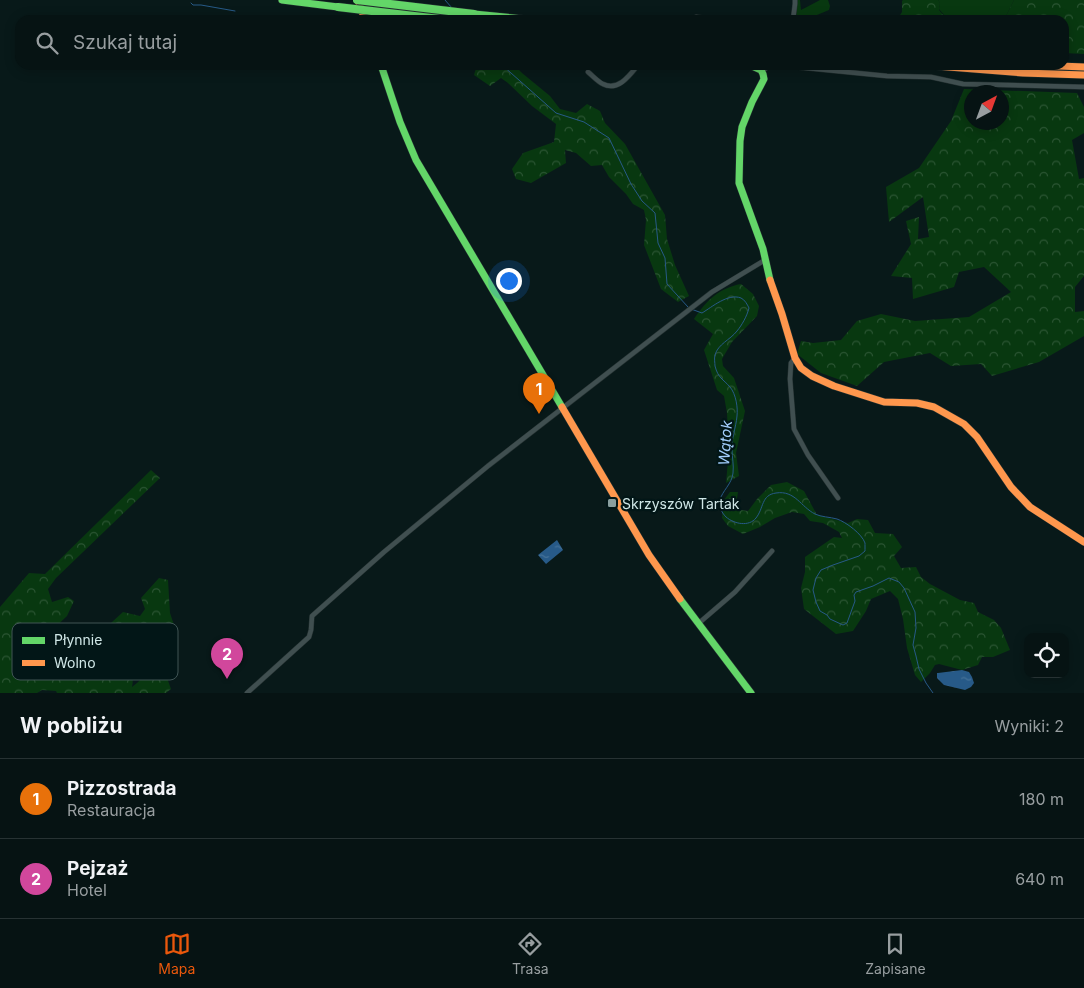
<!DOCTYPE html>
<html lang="pl">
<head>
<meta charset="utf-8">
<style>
	body { margin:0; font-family:Inter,sans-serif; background:#142021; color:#f1f3f6 }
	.controls { position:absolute; right:15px; bottom:15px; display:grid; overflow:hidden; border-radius:10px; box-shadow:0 2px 12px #0003 }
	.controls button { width:45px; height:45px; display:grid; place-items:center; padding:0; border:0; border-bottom:1px solid #273233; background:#061313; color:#f1f3f6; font:25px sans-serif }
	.compass { position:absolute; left:964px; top:85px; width:45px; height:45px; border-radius:50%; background:#061313; box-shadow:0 2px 12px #0003; rotate:41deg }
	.you { position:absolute; left:508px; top:280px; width:18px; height:18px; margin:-12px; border:4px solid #fff; border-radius:50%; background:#1a73e8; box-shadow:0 0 0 8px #1a73e833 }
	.badge { display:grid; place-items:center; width:32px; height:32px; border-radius:50%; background:#ea580c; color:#fff; font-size:16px; font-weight:700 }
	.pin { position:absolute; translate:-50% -41px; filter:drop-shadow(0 1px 2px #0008) }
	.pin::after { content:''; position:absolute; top:26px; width:18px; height:15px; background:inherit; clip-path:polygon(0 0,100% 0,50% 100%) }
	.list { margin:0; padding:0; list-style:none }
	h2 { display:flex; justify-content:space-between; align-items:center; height:65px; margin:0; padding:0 20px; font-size:21px }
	h2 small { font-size:16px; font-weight:400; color:#989ea0 }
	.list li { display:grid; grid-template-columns:32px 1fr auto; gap:15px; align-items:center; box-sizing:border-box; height:80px; padding:0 20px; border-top:1px solid #273233 }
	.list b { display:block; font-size:19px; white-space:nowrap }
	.list p { margin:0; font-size:16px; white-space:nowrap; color:#989ea0 }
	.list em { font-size:16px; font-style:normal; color:#989ea0 }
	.icon { flex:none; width:28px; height:28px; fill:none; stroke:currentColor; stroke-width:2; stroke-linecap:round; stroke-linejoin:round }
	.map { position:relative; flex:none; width:1084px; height:693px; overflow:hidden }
	.search { position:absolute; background:#061313; box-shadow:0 2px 12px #0003; left:15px; right:15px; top:15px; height:55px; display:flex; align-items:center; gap:12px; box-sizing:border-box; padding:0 18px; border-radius:15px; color:#989ea0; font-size:19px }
	.sheet { height:225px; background:#061313 }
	nav { display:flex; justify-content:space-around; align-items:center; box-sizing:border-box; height:70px; border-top:1px solid #273233; background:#061313; font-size:14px; color:#989ea0 }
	nav a { display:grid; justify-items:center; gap:2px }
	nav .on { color:#ea580c }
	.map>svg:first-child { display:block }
	.green { fill:#083810 }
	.forest { fill:url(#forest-crowns); fill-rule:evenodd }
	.water { fill:url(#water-ripples) }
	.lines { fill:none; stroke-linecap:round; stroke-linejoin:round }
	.stream { stroke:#275a88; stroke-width:1 }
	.street-casing { stroke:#253232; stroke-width:5.5 }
	.fast-casing { stroke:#253232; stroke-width:8 }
	.slow-casing { stroke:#253232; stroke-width:8 }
	.street { stroke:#404f50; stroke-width:4.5 }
	.fast { stroke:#63d668; stroke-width:7 }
	.slow { stroke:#ff974d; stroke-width:7 }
	.fast-bridge-casing { stroke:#253232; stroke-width:9; stroke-linecap:butt }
	.fast-bridge { stroke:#63d668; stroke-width:8 }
	.poi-dot { fill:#8a9f9f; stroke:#021617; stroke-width:2 }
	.labels { text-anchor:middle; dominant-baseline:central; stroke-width:4.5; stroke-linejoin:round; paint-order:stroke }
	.poi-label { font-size:14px; fill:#d0e7e7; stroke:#021617; text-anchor:start }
	.water-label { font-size:15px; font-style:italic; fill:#a2cdfb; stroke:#021617 }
	.key { fill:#021617; stroke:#405555; stroke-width:1 }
	.key-label { font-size:14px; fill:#d0e7e7 }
</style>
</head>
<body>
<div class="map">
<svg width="1084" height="693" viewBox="0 0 1084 693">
	<defs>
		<pattern id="forest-crowns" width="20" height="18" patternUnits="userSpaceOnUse" patternTransform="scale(1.25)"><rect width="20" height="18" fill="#083810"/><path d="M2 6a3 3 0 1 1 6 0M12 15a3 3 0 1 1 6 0" fill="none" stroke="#2b5533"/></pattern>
		<pattern id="water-ripples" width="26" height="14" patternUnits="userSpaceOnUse" patternTransform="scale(1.25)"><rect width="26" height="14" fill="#275a88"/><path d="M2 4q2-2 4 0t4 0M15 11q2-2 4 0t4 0" fill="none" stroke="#457299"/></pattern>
	</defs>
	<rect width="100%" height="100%" fill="#081919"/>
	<!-- green -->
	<path class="green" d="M797,0H800L801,10L820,0H828L830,6L829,10L805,20H796Z
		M938,0H1014L1004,20H980L978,15H968C956,24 948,21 939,9L940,3Z"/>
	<!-- forest -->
	<path class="forest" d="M903,0H938L940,3L939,10C943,15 947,19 954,20H897L902,12V1Z
		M1014,0H1084V54L1064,53V20H1004Z
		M477,65H514L522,73L550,96L560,109L576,113L587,104L600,111L605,123L625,144L665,215L667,239L675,265L689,296L678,302L661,289L644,245L646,220L644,210L633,204L626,194L609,177L602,165L591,166L576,153L565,150L566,163L531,183L516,179L512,169L523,153L554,142L556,124L532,106L508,83L501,78L490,86L474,75Z
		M964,89L1077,93L1084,107V133L1072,140L1079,179L1084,178V276L1075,287V312L1084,311V336L1039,362L992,376L981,364L951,366L930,353L884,362L857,386L821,373L797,354L801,341L813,343L841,340L857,321L881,314L915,321L969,317L1011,292L984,267L959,272L954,287L913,299L912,278L891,276L911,244L906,221L919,217L918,239L929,237L923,197L889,222L886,187L919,168L951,121ZM972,92H1002V122H972Z
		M741,284L753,294L759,306L757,316L732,342L722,359L723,366L734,378L745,411L736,453L739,476L726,483L728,461L726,447L728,432L727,413L724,396L717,390L704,350L713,334L694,319C706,301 719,288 741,284Z
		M151,470L160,478L56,578L48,589L52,602L68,597L74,601L67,616L30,651L21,664L25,670L36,652L50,640L61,659L65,660L78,653L123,612L140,616L145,609L141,598L159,578L168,580L170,613L177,634L161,651L152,649L139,644L122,650L119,655C128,665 135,673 132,687L137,683L160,661H169L166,675L171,689L166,693H57L56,691L42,690L37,693H0V607L29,573L45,574Z
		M787,482L804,491L817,515L848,523L857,519L868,520L875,533L893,534L902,547L894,556L901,568L916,567L921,577L930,584L960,600L974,603L978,612L994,620L1001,628L1010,650L993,657H982L978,665L962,670L939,664L935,665L930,673L921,682L915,675L907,648L903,619L898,599L890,591L871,599L866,611L853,631L836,634L804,609L801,588L805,572V557L834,537L842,538L839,532L823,523L810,521L804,514L792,512L775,518L760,527L743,534L728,526L722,518L724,500L730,492H738L736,504L741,510L748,511L757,499L771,485Z"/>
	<!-- water -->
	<path class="water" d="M557,540L563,550L546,564L538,555Z
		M962,670L969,672L972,677L974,683L971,687L965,690L944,685L937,678V673H938Z"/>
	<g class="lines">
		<!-- stream -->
		<path class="stream" d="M445,0L452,8
			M191,3L193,5H201L235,11
			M457,15L462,20
			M502,65L556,113L584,122L609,138L631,184L642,201L655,213L658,243L665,258L667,284L688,307
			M691,309L702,313C712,307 728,293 741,298C745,300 747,304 749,308C747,316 742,325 737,331C730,340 718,344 715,355C714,359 715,363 715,366C718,378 723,379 730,387C736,394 738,408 737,416C736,428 731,439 732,450C732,457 734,465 733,473C732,484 722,491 720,500C719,506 721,512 726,517C734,524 749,527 756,518C764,508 761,495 776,493C795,490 801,507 815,514C821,517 830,517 837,519C846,522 862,534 865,543C865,544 865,550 865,551L859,556L833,565L821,570L816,578L813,590L816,602L820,611L827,615L830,619L843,625L847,623L855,601L854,595L856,592L873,586L889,578L899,582L904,588L915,612L916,628L913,645L916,656L919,669L926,683L933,693"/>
		<defs>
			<path id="street" d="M695,20L696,17L719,20
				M793,20L795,4V0
				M762,71L769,66L776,65L887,76L931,77L963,84L1084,87
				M588,72C593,76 598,82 603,84C618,92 630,75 638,65
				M795,358L791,363L790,379L794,429L808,455L838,498
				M699,623L735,592L772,551
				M247,693L309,637L311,630L312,616L384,552L488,466L712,292L765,260"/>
			<path id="fast" d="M282,0L338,7
				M474,14L534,20
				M381,65L400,122L416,160L562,407
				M704,65L752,66L761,70L763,74L764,79L752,102L742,127L740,141L739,183L763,249L770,280
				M680,599L751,693"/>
			<path id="slow" d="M358,0L365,20
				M923,65L1023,73L1084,75
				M1035,65L1084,67
				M770,280L782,314L795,358L801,368L812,376L834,386L884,402L917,403L934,407L964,424L977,437L1011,487L1030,507L1084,542
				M562,407L649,555L680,599"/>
		</defs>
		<!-- street casing -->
		<use href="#street" class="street-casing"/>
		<!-- fast casing -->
		<use href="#fast" class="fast-casing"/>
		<!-- slow casing -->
		<use href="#slow" class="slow-casing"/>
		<!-- street -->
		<use href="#street" class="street"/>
		<!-- fast -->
		<use href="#fast" class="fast"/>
		<!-- slow -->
		<use href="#slow" class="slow"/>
		<defs>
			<path id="fast-bridge" d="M357,0L474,14
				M338,7L448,20"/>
		</defs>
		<!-- fast-bridge casing -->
		<use href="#fast-bridge" class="fast-bridge-casing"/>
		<!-- fast-bridge -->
		<use href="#fast-bridge" class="fast-bridge"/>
	</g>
	<!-- markers -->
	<rect class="poi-dot" x="607" y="498" width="10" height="10" rx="2.5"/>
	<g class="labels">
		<!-- poi labels -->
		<g class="poi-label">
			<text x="622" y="503">Skrzyszów Tartak</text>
		</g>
		<!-- water labels -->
		<g class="water-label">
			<text transform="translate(725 443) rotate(-86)">Wątok</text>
		</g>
	</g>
	<!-- legend -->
	<rect x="12" y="623" width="166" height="57" rx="8" class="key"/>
	<rect x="22" y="637" width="23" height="7" fill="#63d668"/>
	<rect x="22" y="660" width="23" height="6" fill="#ff974d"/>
	<g class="key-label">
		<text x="54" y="645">Płynnie</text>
		<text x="54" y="668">Wolno</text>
	</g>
</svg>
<div class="controls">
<button><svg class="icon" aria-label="locate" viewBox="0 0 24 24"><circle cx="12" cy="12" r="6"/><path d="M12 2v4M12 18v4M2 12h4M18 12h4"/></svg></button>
</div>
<svg class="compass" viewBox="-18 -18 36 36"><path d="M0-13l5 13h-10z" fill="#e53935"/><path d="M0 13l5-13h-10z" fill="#989ea0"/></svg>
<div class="you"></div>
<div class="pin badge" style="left:539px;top:414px;background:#e8710a">1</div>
<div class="pin badge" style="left:227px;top:679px;background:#d1479c">2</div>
<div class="search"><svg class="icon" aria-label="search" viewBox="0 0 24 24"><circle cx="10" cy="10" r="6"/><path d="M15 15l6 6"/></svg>Szukaj tutaj</div>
</div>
<section class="sheet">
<h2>W pobliżu<small>Wyniki: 2</small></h2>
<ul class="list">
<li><span class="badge" style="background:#e8710a">1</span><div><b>Pizzostrada</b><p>Restauracja</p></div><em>180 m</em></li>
<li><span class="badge" style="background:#d1479c">2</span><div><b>Pejzaż</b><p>Hotel</p></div><em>640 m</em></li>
</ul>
</section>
<nav>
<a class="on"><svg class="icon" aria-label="map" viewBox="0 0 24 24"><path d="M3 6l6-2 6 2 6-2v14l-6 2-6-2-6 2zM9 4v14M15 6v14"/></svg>Mapa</a>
<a><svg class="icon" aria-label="directions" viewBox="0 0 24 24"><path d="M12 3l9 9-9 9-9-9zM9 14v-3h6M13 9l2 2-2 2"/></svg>Trasa</a>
<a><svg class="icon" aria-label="saved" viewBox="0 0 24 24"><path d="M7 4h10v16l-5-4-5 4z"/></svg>Zapisane</a>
</nav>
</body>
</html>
